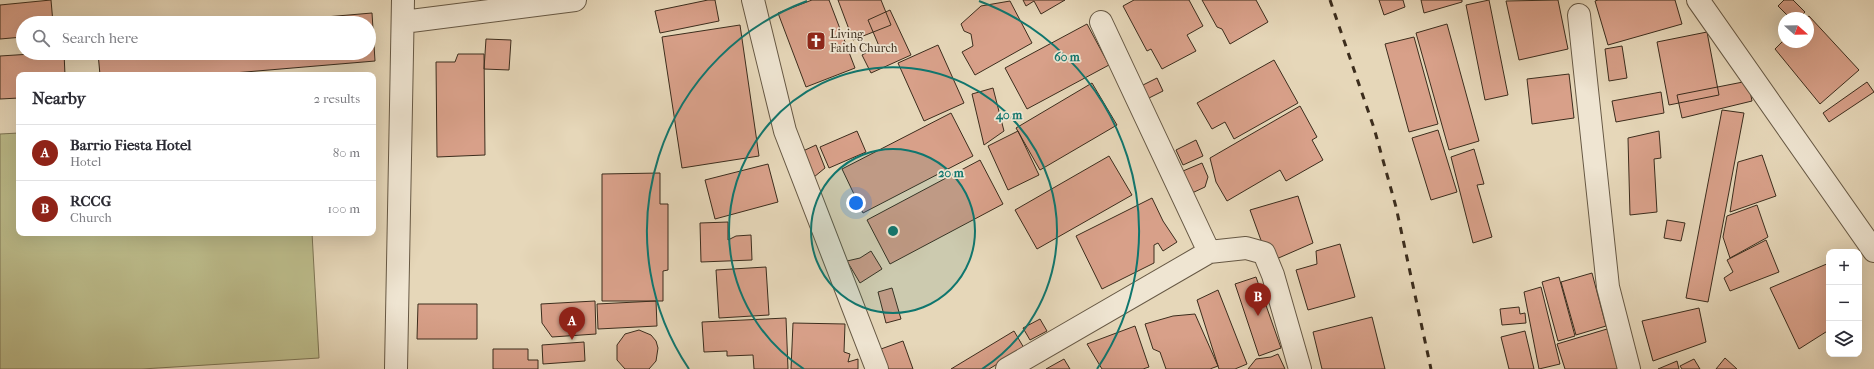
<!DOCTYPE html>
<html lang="en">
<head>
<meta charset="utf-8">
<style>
	body { margin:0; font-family:"IM FELL French Canon",serif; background:#f7f7f7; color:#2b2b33 }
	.controls { position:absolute; right:12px; bottom:12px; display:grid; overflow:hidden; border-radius:8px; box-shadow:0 4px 16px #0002 }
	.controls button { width:36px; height:36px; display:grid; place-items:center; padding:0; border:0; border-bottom:1px solid #e1e1e2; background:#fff; color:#2b2b33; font:20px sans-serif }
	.compass { position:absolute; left:1778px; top:12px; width:36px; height:36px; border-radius:50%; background:#fff; box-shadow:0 4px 16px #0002; rotate:110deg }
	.you { position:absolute; left:856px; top:203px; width:14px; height:14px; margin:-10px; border:3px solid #fff; border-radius:50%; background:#1a73e8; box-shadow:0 0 0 6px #1a73e833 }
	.badge { display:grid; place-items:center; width:26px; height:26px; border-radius:50%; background:#8f2418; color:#fff; font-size:13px; font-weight:700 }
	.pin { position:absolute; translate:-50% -33px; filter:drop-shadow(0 1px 2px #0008) }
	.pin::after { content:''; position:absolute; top:21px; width:14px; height:12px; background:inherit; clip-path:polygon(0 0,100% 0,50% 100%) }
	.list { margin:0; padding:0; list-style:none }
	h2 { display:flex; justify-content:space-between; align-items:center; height:52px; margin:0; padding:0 16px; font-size:17px }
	h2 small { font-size:13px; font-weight:400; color:#7c7c81 }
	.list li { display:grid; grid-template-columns:26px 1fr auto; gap:12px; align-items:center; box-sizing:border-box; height:56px; padding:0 16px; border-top:1px solid #e1e1e2 }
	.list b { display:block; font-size:15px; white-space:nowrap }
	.list p { margin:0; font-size:13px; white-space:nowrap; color:#7c7c81 }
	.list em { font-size:13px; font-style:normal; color:#7c7c81 }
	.icon { flex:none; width:22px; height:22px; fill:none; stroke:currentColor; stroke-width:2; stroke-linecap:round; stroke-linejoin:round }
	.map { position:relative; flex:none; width:1874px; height:369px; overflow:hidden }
	.search { position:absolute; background:#fff; box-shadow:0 4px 16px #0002; left:16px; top:16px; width:360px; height:44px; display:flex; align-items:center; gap:10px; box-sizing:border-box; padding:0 14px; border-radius:22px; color:#7c7c81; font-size:15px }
	.panel { position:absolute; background:#fff; box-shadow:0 4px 16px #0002; left:16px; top:72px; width:360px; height:164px; border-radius:8px }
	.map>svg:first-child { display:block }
	.green { fill:#bcbc8b; stroke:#7c7454 }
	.building { fill:#d8a089; stroke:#3c2d1d }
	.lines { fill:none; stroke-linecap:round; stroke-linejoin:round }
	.minor-casing { stroke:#665844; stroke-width:24 }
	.minor { stroke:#efe5d2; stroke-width:22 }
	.rail { stroke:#3c2d1d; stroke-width:3; stroke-dasharray:7 7; stroke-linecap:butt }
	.ring { fill:none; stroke:#0f766e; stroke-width:2 }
	.labels { text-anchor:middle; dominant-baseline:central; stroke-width:3.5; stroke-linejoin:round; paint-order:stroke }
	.poi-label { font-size:12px; fill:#3c2d1d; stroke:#efe5d2; text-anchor:start }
	.centre { fill:#0f766e; stroke:#efe5d2; stroke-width:2 }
	.ring-label { font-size:12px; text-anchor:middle; font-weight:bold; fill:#0f766e; stroke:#efe5d2; stroke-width:3.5; stroke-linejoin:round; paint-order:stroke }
</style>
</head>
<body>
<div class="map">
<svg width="1874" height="369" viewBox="0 0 1874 369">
	<rect width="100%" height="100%" fill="#e6d7b9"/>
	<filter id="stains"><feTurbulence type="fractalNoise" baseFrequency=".005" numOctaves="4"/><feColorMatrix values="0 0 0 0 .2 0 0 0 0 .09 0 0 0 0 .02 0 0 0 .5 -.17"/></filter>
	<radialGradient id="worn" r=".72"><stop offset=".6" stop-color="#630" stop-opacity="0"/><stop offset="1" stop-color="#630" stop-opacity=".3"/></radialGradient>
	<!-- green -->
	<path class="green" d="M19,133V233H312L319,358L142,369H0V134Z"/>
	<!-- building -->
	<path class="building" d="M51,0L53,23H23V37L0,39V5Z
		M708,0H715L719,21L660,33L655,11Z
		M812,0H829L855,68L806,87L778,13Z
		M838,0H881L891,25L853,40Z
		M1023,0H1065L1041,14L1034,1L1026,6Z
		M1134,0H1189L1203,26L1187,35L1196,51L1162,69L1151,49L1147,51L1123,6Z
		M1202,0H1256L1268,22L1230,44L1222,29L1217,27Z
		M1379,0H1403L1405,7L1384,15Z
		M1421,0H1462V2L1424,13Z
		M1489,0L1508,95L1485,100L1466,5Z
		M1558,0L1568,49L1519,60L1506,1Z
		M1598,0H1675L1682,24L1608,45L1595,1Z
		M1784,0H1793L1805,12L1799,18H1790L1778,6Z
		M1010,1L1032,43L975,75L962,52L973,46L971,34L964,31L961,24L981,6Z
		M890,10L911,55L871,73L862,55L879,46L868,20Z
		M372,13L375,61L210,75H100L98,53H369V23H255Z
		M1809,16L1859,70L1820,104L1775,49L1784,40V42H1808V18H1806Z
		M1087,24L1109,65L1027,109L1005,68Z
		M1447,24L1479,141L1449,150L1416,33Z
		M740,25L759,156L682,168L662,37Z
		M1707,32L1719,95L1669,105L1657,42Z
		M1414,37L1438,124L1409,132L1385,44Z
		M486,39L511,40L509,70L484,69Z
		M938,45L964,103L924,121L898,63Z
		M1622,46L1627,78L1609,81L1605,49Z
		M47,53H64L65,75H19V98L0,99V56Z
		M458,54H484L485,155L437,157L436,62H455Z
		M1274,60L1298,103L1234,139L1225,122L1212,129L1197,103Z
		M1569,74L1574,118L1532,124L1527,79Z
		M1157,78L1163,91L1147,99L1141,86Z
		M1748,81L1752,101L1682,118L1677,95Z
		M1867,82L1874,92L1829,122L1823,113Z
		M1092,83L1117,125L1040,170L1016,128Z
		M993,88L1004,131L984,145L972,94Z
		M1661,92L1664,113L1616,122L1612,101Z
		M1300,106L1317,137L1312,140L1323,160L1286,181L1280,170L1227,201L1216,182L1210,158Z
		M1722,110L1744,113L1708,302L1686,298Z
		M951,113L973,156L863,213L842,169Z
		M1438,130L1457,192L1431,200L1412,138Z
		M857,131L866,152L829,168L820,147Z
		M1018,131L1039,175L1008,190L988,146Z
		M1659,131L1661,158L1654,159L1657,212L1630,215L1628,138Z
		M1196,140L1203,156L1183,165L1176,150Z
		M816,145L825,168L814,177L803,151Z
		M1474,149L1484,184L1477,185L1492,237L1473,243L1451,157Z
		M1762,155L1776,196L1730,212L1738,162Z
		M1109,156L1132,195L1037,249L1015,210Z
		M980,160L1003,204L890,264L867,220Z
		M1202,163L1208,177L1205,187L1192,193L1183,171Z
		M768,164L778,202L715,219L705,180Z
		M660,173V204H668V270L663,271V301H602V174Z
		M1298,196L1313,243L1274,260L1266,242L1262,243L1250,210Z
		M1152,198L1163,221L1177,242L1163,251L1158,243L1154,245V263L1102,289L1076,236Z
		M1757,205L1768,237L1730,258L1723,237L1727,216Z
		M1667,220L1685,223L1681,241L1664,238Z
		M728,222V240L736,236L751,235L752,260L701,262L700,223Z
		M1766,240L1779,272L1730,291L1724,278L1733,272L1727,260Z
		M1340,244L1355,297L1308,310L1296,270L1317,264L1316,251Z
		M871,251L882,269L860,283L847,261L860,258Z
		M1829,263V330L1799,349L1770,288Z
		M766,267L769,315L719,318L716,270Z
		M1592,273L1606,326L1576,335L1561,282Z
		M1256,277L1281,348L1259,356L1235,284Z
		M1559,277L1575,336L1558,341L1542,282Z
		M1541,287L1560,364L1539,369L1524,292Z
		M892,288L901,319L886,323L878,292Z
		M1218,290L1247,364L1235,369H1219L1197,300Z
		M595,301L596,334L552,337L542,323L541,304Z
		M656,301L657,326L598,329L597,304Z
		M418,304H477V339H417Z
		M1519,307L1520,314L1525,313L1526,323L1502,325L1500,309Z
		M1699,308L1706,342L1653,361L1642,321Z
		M1195,314L1218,366L1210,369H1166L1160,352L1153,349L1145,324L1173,316Z
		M1372,317L1385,369H1322L1313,332Z
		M786,318L788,369H754L753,355L727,356V351L704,352L702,322Z
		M1040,319L1047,331L1030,340L1023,328Z
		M793,323L845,324L844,352L850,354L848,362L858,359V369H791Z
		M1135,326L1149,367L1143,369H1102L1087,344Z
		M1607,329L1618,369H1565L1557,344Z
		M639,330L651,335L656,341L658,348L656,361L649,369H625L617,360V345L625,334Z
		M1014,331L1024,348L989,369H951Z
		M1525,331L1534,369H1509L1501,337Z
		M903,341L913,369H888L881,349Z
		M584,342L585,361L543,364L542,345Z
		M493,349H528V360H538V369H493Z
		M1278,354L1285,369H1248L1256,359L1271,357Z
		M1725,358L1737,369H1716Z
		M1064,359L1070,369H1046Z
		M1694,359L1700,369H1682L1680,366Z
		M1677,361L1679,369H1658Z"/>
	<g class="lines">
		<defs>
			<path id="minor" d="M753,0L785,131L877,369
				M1698,0L1874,251
				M1579,15L1608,287L1629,369
				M403,22L575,0
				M1101,22L1209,252
				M396,369L403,0
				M1007,369L1209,252L1246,248L1264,253L1273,275L1300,369"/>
		</defs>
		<!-- minor casing -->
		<use href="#minor" class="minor-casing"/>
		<!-- minor -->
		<use href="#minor" class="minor"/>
		<!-- rail -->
		<path class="rail" d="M1330,0L1374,128L1396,207L1431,369"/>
	</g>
	<!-- distance rings -->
	<circle cx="893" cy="231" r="82" fill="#0f766e" fill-opacity=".12"/>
	<g class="ring">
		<circle cx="893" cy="231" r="82"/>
		<path d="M804 369A164 164 0 1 1 982 369"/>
		<path d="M689 369A246 246 0 0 1 807 1M979 1A246 246 0 0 1 1097 369"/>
	</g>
	<!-- icons -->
	<defs>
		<symbol id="church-square" viewBox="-11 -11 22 22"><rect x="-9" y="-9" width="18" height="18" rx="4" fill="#8f2418" stroke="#efe5d2"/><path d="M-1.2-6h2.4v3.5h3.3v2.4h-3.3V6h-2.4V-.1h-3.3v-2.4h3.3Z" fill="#fff"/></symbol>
	</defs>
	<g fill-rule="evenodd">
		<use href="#church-square" x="805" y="30" width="22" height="22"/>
	</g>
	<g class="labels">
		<!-- poi labels -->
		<g class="poi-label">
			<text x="830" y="34">Living<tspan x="830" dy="14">Faith Church</tspan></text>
		</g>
	</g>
	<circle cx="893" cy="231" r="6" class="centre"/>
	<g class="ring-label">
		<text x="1067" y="61">60 m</text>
		<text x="1009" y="119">40 m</text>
		<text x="951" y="177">20 m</text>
	</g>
	<rect width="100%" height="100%" filter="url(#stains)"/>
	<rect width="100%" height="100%" fill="url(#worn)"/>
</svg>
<div class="controls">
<button>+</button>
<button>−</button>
<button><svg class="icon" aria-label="layers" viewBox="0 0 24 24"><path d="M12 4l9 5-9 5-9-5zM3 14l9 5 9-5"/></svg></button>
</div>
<svg class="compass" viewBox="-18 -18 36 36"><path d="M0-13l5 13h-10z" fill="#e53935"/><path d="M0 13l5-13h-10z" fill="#7c7c81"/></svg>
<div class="you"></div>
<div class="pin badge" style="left:572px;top:340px">A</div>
<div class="pin badge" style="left:1258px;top:316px">B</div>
<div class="search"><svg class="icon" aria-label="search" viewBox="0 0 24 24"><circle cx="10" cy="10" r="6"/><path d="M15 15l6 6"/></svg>Search here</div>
<section class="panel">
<h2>Nearby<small>2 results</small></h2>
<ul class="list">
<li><span class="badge">A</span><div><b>Barrio Fiesta Hotel</b><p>Hotel</p></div><em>80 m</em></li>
<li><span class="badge">B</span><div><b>RCCG</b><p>Church</p></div><em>100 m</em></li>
</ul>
</section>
</div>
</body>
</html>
